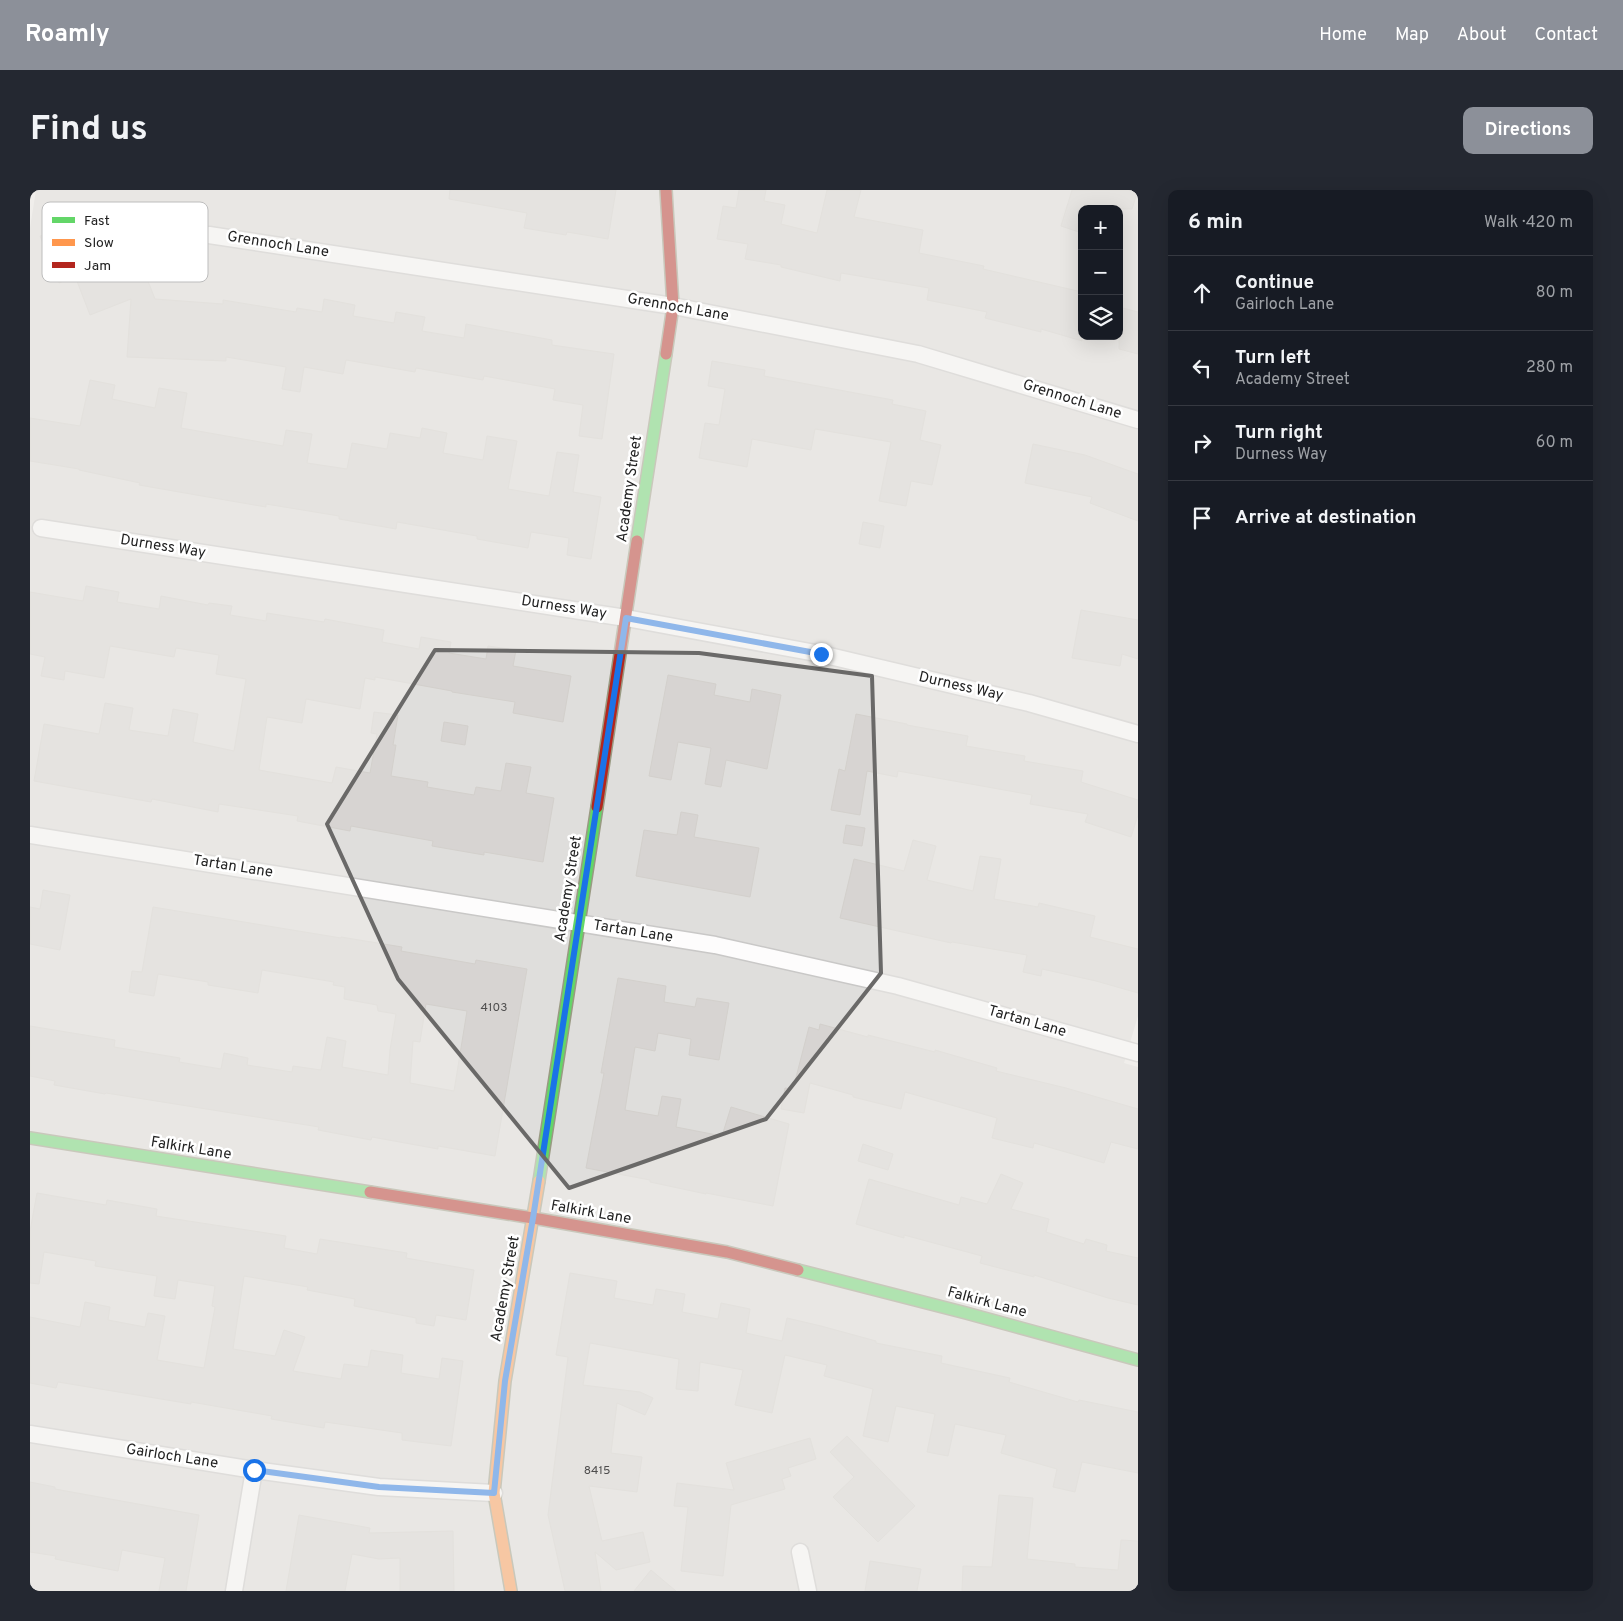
<!DOCTYPE html>
<html lang="en">
<head>
<meta charset="utf-8">
<style>
	body { margin:0; font-family:Overpass,sans-serif; background:#242831; color:#f1f3f6 }
	.controls { position:absolute; right:15px; top:15px; display:grid; overflow:hidden; border-radius:10px; box-shadow:0 5px 20px #0002 }
	.controls button { width:45px; height:45px; display:grid; place-items:center; padding:0; border:0; border-bottom:1px solid #363941; background:#171b24; color:#f1f3f6; font:25px sans-serif }
	.stop { position:absolute; width:15px; height:15px; margin:-11px; border:4px solid #1a73e8; border-radius:50%; background:#fff }
	.stop.end { background:#1a73e8; border-color:#fff; box-shadow:0 1px 5px #0008 }
	.list { margin:0; padding:0; list-style:none }
	h2 { display:flex; justify-content:space-between; align-items:center; height:65px; margin:0; padding:0 20px; font-size:21px }
	h2 small { font-size:16px; font-weight:400; color:#9ea1a6 }
	.list li { display:grid; grid-template-columns:32px 1fr auto; gap:15px; align-items:center; box-sizing:border-box; height:75px; padding:0 20px; border-top:1px solid #363941 }
	.list b { display:block; font-size:19px; white-space:nowrap }
	.list p { margin:0; font-size:16px; white-space:nowrap; color:#9ea1a6 }
	.list em { font-size:16px; font-style:normal; color:#9ea1a6 }
	.icon { flex:none; width:28px; height:28px; fill:none; stroke:currentColor; stroke-width:2; stroke-linecap:round; stroke-linejoin:round }
	.map { position:relative; flex:none; width:1108px; height:1401px; overflow:hidden; border-radius:10px }
	header { display:flex; align-items:center; gap:30px; box-sizing:border-box; height:70px; padding:0 25px; background:#8c9099; color:#fff }
	header strong { font-size:24px }
	nav { display:flex; gap:28px; margin-inline-start:auto; font-size:18px }
	.intro { display:flex; align-items:center; justify-content:space-between; box-sizing:border-box; height:120px; padding:0 30px }
	h1 { margin:0; font-size:35px }
	.button { padding:12px 22px; border-radius:10px; background:#8c9099; color:#fff; font-size:18px; font-weight:700 }
	main { display:flex; gap:30px; padding:0 30px }
	aside { flex:1; background:#171b24; border-radius:10px; box-shadow:0 5px 20px #0002 }
	.map>svg:first-child { display:block }
	.residential { fill:#dfdedc; fill-rule:evenodd }
	.building { fill:#d7d4d2; stroke:#d3d0cc; fill-rule:evenodd }
	.lines { fill:none; stroke-linecap:round; stroke-linejoin:round }
	.street-casing { stroke:#c9c8c7; stroke-width:19 }
	.fast-casing { stroke:#999a82; stroke-width:14 }
	.slow-casing { stroke:#999a82; stroke-width:14 }
	.jam-casing { stroke:#999a82; stroke-width:14 }
	.street { stroke:#fdfcfc; stroke-width:16 }
	.fast { stroke:#63d668; stroke-width:11 }
	.slow { stroke:#ff974d; stroke-width:11 }
	.jam { stroke:#b3261e; stroke-width:11 }
	.route { stroke:#1a73e8; stroke-width:6 }
	.marked { fill:none; stroke:#6a6968; stroke-width:4; stroke-linejoin:round }
	.labels { text-anchor:middle; dominant-baseline:central; stroke-width:5; stroke-linejoin:round; paint-order:stroke }
	.number-label { font-size:12px; fill:#4f4e4e }
	.street-label { font-size:15px; fill:#222; stroke:#fff }
	.key { fill:#fff; stroke:#bdbdbd; stroke-width:1 }
	.key-label { font-size:14px; fill:#222 }
</style>
</head>
<body>
<header>
<strong>Roamly</strong>
<nav><a>Home</a><a>Map</a><a>About</a><a>Contact</a></nav>
</header>
<div class="intro"><h1>Find us</h1><a class="button">Directions</a></div>
<main>
<div class="map">
<svg width="1108" height="1401" viewBox="0 0 1108 1401">
	<rect width="100%" height="100%" fill="#f0eeeb"/>
	<!-- residential -->
	<path class="residential" d="M6,0H1108V826L1094,873L1108,877V1401H0V38ZM1052,19H1089V146H1052Z"/>
	<!-- building -->
	<path class="building" d="M420,0H586L578,49L537,42L536,45L494,38L497,23L419,9Z
		M709,0H736L734,11L755,15L751,34L787,43L797,0H831L824,27L893,40L889,63L954,76L953,79L1052,102V151L1011,139V142L955,128L957,122L897,110L899,98L811,83L810,91L751,77V75L715,69L718,54L687,49L693,16L706,18Z
		M1042,0H1108L1102,19H1052V43L1031,36Z
		M80,29L98,73L109,68L125,109L193,114V110L266,122L267,118L292,122L294,109L325,115L323,126L364,133L366,122L395,127L392,141L434,148L436,134L522,150V155L584,164L572,249L549,246L553,215L523,210L525,199L454,186L453,190L386,178L385,182L316,170L313,184L274,177L270,202L252,199L256,177L196,167V171L97,167L101,109L60,125L45,86L29,93L10,46L35,37L38,46Z
		M1089,117L1108,122V164L1089,159Z
		M682,171L735,180L734,186L863,210L862,214L896,221L890,250L911,255L902,295L881,291L876,316L849,311L861,252L785,239L781,260L722,249L717,277L669,268L675,233L689,235L695,199L678,196Z
		M60,190L85,195L82,209L125,218L129,198L157,203L151,238L253,256L256,240L282,244L277,273L317,279L322,253L357,259L360,243L390,248L392,238L417,243L413,263L453,270L457,246L487,251L478,299L519,306L527,262L549,265L543,302L571,307L561,369L537,365L539,348L501,342L498,358L447,349V346L367,332L366,339L309,329V326L236,314V317L172,306L109,295L110,293L49,280V279L0,271V228L50,236Z
		M1003,254L1055,265L1108,284V331L1060,313L1062,307L995,293Z
		M833,332L854,336L850,358L829,354Z
		M56,396L89,402L87,412L129,419L131,406L178,415L179,413L202,416L200,425L236,431L237,423L294,432L295,429L354,440L352,452L389,459L391,447L421,452L419,463L456,469L458,456L486,460L483,476L541,486L533,532L483,523L485,512L422,502V501L345,487V490L335,488L330,519L276,509L272,533L237,527L229,580L302,593L306,577L340,583L347,544L341,543L344,522L368,525L363,555H366L361,586L398,592L397,597L444,605L446,597L471,601L476,573L501,577L496,603L524,608L513,672L454,662V665L402,656L403,651L321,636L320,641L267,631L268,626L189,614L188,622L122,609L121,612L4,591L14,534L69,544L75,513L103,518L99,540L138,546L143,519L168,524L163,552L204,561L216,489L186,484L189,465L146,458L144,467L80,456L74,488L35,481L34,490L11,486L15,467L0,464V402L53,411Z
		M1051,420L1108,430V469L1092,464L1090,476L1042,468Z
		M638,485L686,494L684,505L720,512L722,499L751,505L737,579L696,570L691,597L675,594L681,558L648,552L641,590L619,586Z
		M826,524L877,534V535L938,546L936,556L995,566L994,571L1053,581L1051,592L1108,610V625L1101,647L1055,632L1058,624L1000,614L1002,605L868,581L867,587L837,581L830,625L801,620L809,579L815,581Z
		M414,532L438,536L435,555L411,551Z
		M651,622L668,625L664,647L729,658L720,707L606,686L614,640L647,645Z
		M816,635L835,638L832,656L813,653Z
		M883,650L906,656L897,690L943,701L950,666L971,669L964,709L1008,717L1009,713L1065,726L1060,747L1108,759V803L1066,791L1012,779L1011,786L993,782L997,765L922,752L921,753L810,728L824,669L874,681Z
		M13,700L40,705L30,760L0,754V717L10,719Z
		M123,717L311,748V747L372,757L371,761L445,774L446,770L497,779L465,966L408,956V959L342,947L341,950L288,940L289,937L76,903L75,904L24,895L25,891L0,886V836L85,850L84,857L150,868L149,872L191,879L194,863L218,868L217,875L262,882L263,876L291,880L297,847L316,851L312,877L358,885L360,860L366,824L348,821L347,815L314,809L315,797L303,795L304,792L232,780L228,803L178,795V792L128,784L124,806L99,802L102,781L112,782ZM396,814L437,821L424,901L380,893L383,851L390,852Z
		M588,788L636,796L634,812L665,817L667,808L699,813L689,870L659,865L661,849L628,843L625,861L605,857L595,920L628,926L632,906L651,909L646,937L692,946L701,917L759,934L743,1016L676,1003V1004L620,992V990L556,978L574,883H571Z
		M790,834L838,847V845L905,862V860L967,878L966,881L1036,898L1108,919V959L1081,952L1074,973L1004,953L1003,958L962,948L967,928L875,902L871,919L823,907V905L780,893L774,923L751,919L755,898L763,899L779,837L789,840Z
		M833,954L863,964L858,980L828,971Z
		M971,984L993,993L981,1019L1019,1029L1016,1042L1054,1054L1056,1049L1077,1055L1076,1061L1108,1068V1115L1078,1108L1004,1085V1087L950,1073L952,1066L874,1045V1048L826,1034L839,989L929,1015L931,1007L957,1014Z
		M7,1003L76,1015L77,1010L127,1019L126,1026L256,1046L254,1058L287,1064L290,1049L377,1063L376,1068L444,1080L436,1130L406,1125L404,1136L386,1133V1128L324,1116L325,1109L277,1100L278,1097L214,1086L203,1159L245,1166L254,1140L275,1147L263,1181L311,1189L314,1174L338,1177L341,1160L373,1165L371,1183L409,1189L412,1168L433,1171L421,1256L372,1250V1243L295,1232L294,1238L241,1229L242,1226L161,1212V1214L28,1192L26,1198L0,1193V1127L50,1137L55,1112L80,1117L78,1130L115,1137L118,1123L135,1126L127,1170L174,1178L185,1117L182,1116L185,1096L148,1090L145,1109L124,1106L127,1086L65,1076L66,1071L14,1062L9,1094L0,1093V1041Z
		M540,1083L587,1091L584,1108L623,1115L626,1099L655,1104L652,1122L688,1129L691,1113L720,1119L716,1143L752,1151L757,1128L791,1136L846,1151V1153L912,1166L911,1173L980,1188L979,1192L1048,1212L1049,1210L1108,1222V1283L1052,1272L1045,1302L1023,1297L1027,1279L971,1263L976,1245L925,1234L918,1266L897,1262L905,1224L866,1216L858,1252L833,1246L843,1199L794,1186L797,1175L755,1165L742,1223L705,1215L713,1180L670,1172L668,1201L646,1199L649,1169L560,1153L553,1195L610,1202L623,1208L615,1225L587,1213L581,1263L612,1267L607,1302L559,1296L572,1351L613,1342L620,1372L586,1380L565,1362L571,1401H535L518,1325L538,1167L526,1165Z
		M817,1246L885,1316L848,1352L803,1307L824,1287L800,1262Z
		M780,1248L786,1269L758,1278L761,1286L752,1289L755,1299L701,1315L693,1386L651,1381L658,1317L644,1316L647,1293L704,1300L696,1273Z
		M0,1292L25,1297V1299L169,1325L156,1401H129L135,1368L92,1360L88,1381L25,1369L26,1366L0,1362Z
		M969,1305L1003,1308L997,1369L1045,1374V1377L1088,1380L1091,1350L1108,1351V1401H932L933,1376L962,1377Z
		M269,1325L340,1338L339,1343L423,1341L424,1401H370V1368L349,1369L322,1364L315,1401H256Z
		M840,1371L891,1379L887,1401H835Z
		M621,1380L646,1401H604Z"/>
	<g class="lines">
		<defs>
			<path id="street" d="M179,45L643,116L888,164L1108,230
				M11,338L596,428L791,464L999,513L1108,544
				M0,645L685,755L868,796L1108,863
				M0,1244L224,1280L349,1297L464,1303
				M770,1362L778,1401
				M204,1401L224,1280"/>
			<path id="fast" d="M607,351L636,164
				M0,948L340,1002
				M509,991L567,617
				M768,1080L936,1123L1108,1170"/>
			<path id="slow" d="M481,1401L464,1303L475,1191L509,991"/>
			<path id="jam" d="M636,164L643,116L636,0
				M567,617L607,351
				M340,1002L503,1028L697,1062L768,1080"/>
		</defs>
		<!-- street casing -->
		<use href="#street" class="street-casing"/>
		<!-- fast casing -->
		<use href="#fast" class="fast-casing"/>
		<!-- slow casing -->
		<use href="#slow" class="slow-casing"/>
		<!-- jam casing -->
		<use href="#jam" class="jam-casing"/>
		<!-- street -->
		<use href="#street" class="street"/>
		<!-- fast -->
		<use href="#fast" class="fast"/>
		<!-- slow -->
		<use href="#slow" class="slow"/>
		<!-- jam -->
		<use href="#jam" class="jam"/>
	</g>
	<g class="lines">
		<!-- route -->
		<path class="route" d="M224,1280L349,1297L464,1303L475,1191L503,1028L596,428L791,464"/>
	</g>
	<!-- marked area -->
	<path d="M0 0H1108V1401H0ZM405,460L669,463L842,486L851,783L736,929L539,998L368,789L297,634Z" fill="#f0eeeb" fill-opacity=".55" fill-rule="evenodd"/>
	<path class="marked" d="M405,460L669,463L842,486L851,783L736,929L539,998L368,789L297,634Z"/>
	<g class="labels">
		<!-- number labels -->
		<g class="number-label">
			<text x="464" y="818">4103</text>
			<text x="567" y="1281">8415</text>
		</g>
		<!-- street labels -->
		<g class="street-label">
			<text transform="translate(248 55) rotate(9)">Grennoch Lane</text>
			<text transform="translate(648 118) rotate(10)">Grennoch Lane</text>
			<text transform="translate(1042 210) rotate(17)">Grennoch Lane</text>
			<text transform="translate(600 299) rotate(-82)">Academy Street</text>
			<text transform="translate(133 357) rotate(9)">Durness Way</text>
			<text transform="translate(534 418) rotate(9)">Durness Way</text>
			<text transform="translate(931 497) rotate(13)">Durness Way</text>
			<text transform="translate(203 677) rotate(9)">Tartan Lane</text>
			<text transform="translate(539 699) rotate(-81)">Academy Street</text>
			<text transform="translate(603 742) rotate(9)">Tartan Lane</text>
			<text transform="translate(997 832) rotate(16)">Tartan Lane</text>
			<text transform="translate(161 959) rotate(9)">Falkirk Lane</text>
			<text transform="translate(561 1023) rotate(10)">Falkirk Lane</text>
			<text transform="translate(476 1099) rotate(-80)">Academy Street</text>
			<text transform="translate(957 1113) rotate(15)">Falkirk Lane</text>
			<text transform="translate(142 1267) rotate(9)">Gairloch Lane</text>
		</g>
	</g>
	<!-- legend -->
	<rect x="12" y="12" width="166" height="80" rx="8" class="key"/>
	<rect x="22" y="27" width="23" height="6" fill="#63d668"/>
	<rect x="22" y="49" width="23" height="7" fill="#ff974d"/>
	<rect x="22" y="72" width="23" height="6" fill="#b3261e"/>
	<g class="key-label">
		<text x="54" y="35">Fast</text>
		<text x="54" y="57">Slow</text>
		<text x="54" y="80">Jam</text>
	</g>
</svg>
<div class="controls">
<button>+</button>
<button>−</button>
<button><svg class="icon" aria-label="layers" viewBox="0 0 24 24"><path d="M12 4l9 5-9 5-9-5zM3 14l9 5 9-5"/></svg></button>
</div>
<div class="stop" style="left:224px;top:1280px"></div>
<div class="stop end" style="left:791px;top:464px"></div>
</div>
<aside>
<h2>6 min<small>Walk · 420 m</small></h2>
<ul class="list">
<li><svg class="icon" aria-label="ahead" viewBox="0 0 24 24"><path d="M12 20V5M6 11l6-6 6 6"/></svg><div><b>Continue</b><p>Gairloch Lane</p></div><em>80 m</em></li>
<li><svg class="icon" aria-label="left" viewBox="0 0 24 24"><path d="M17 20v-9H6M10 6l-5 5 5 5"/></svg><div><b>Turn left</b><p>Academy Street</p></div><em>280 m</em></li>
<li><svg class="icon" aria-label="right" viewBox="0 0 24 24"><path d="M7 20v-9h11M14 6l5 5-5 5"/></svg><div><b>Turn right</b><p>Durness Way</p></div><em>60 m</em></li>
<li><svg class="icon" aria-label="arrive" viewBox="0 0 24 24"><path d="M6 21V4h12l-3 4 3 4H6"/></svg><div><b>Arrive at destination</b></div></li>
</ul>
</aside>
</main>
</body>
</html>
